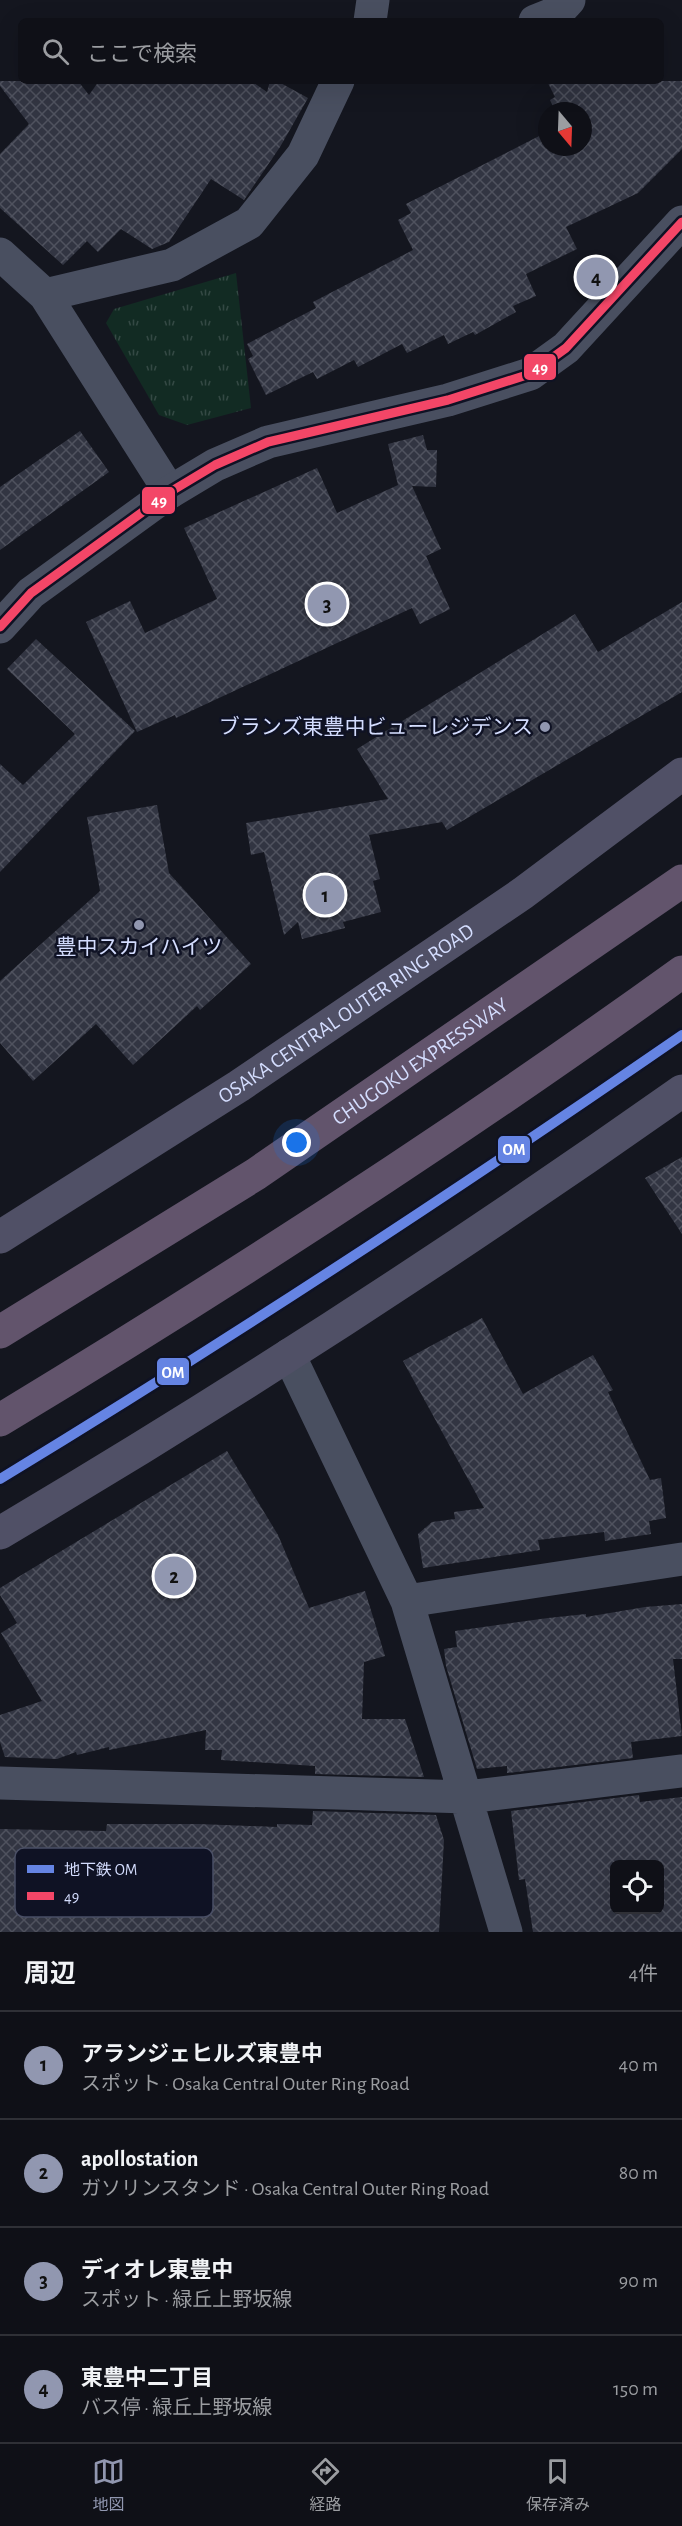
<!DOCTYPE html>
<html lang="ja">
<head>
<meta charset="utf-8">
<style>
	body { margin:0; font-family:"Alegreya Sans","Noto Sans JP",sans-serif; background:#181920; color:#f1f3f6 }
	.controls { position:absolute; right:18px; bottom:18px; display:grid; overflow:hidden; border-radius:9px; box-shadow:0 6px 24px #0002 }
	.controls button { width:54px; height:54px; display:grid; place-items:center; padding:0; border:0; border-bottom:2px solid #2f3036; background:#0f1017; color:#f1f3f6; font:30px sans-serif }
	.compass { position:absolute; left:538px; top:102px; width:54px; height:54px; border-radius:50%; background:#0f1017; box-shadow:0 6px 24px #0002; rotate:161deg }
	.you { position:absolute; left:297px; top:1143px; width:21px; height:21px; margin:-15px; border:4px solid #fff; border-radius:50%; background:#1a73e8; box-shadow:0 0 0 9px #1a73e833 }
	.badge { display:grid; place-items:center; width:39px; height:39px; border-radius:50%; background:#9197b0; color:#111; font-size:20px; font-weight:700 }
	.pin { position:absolute; translate:-50% -50%; border:3px solid #fff; box-shadow:0 2px 6px #0006 }
	.list { margin:0; padding:0; list-style:none }
	h2 { display:flex; justify-content:space-between; align-items:center; height:78px; margin:0; padding:0 24px; font-size:26px }
	h2 small { font-size:20px; font-weight:400; color:#9b9da1 }
	.list li { display:grid; grid-template-columns:39px 1fr auto; gap:18px; align-items:center; box-sizing:border-box; height:108px; padding:0 24px; border-top:2px solid #2f3036 }
	.list b { display:block; font-size:22px; white-space:nowrap }
	.list p { margin:0; font-size:20px; white-space:nowrap; color:#9b9da1 }
	.list em { font-size:20px; font-style:normal; color:#9b9da1 }
	.icon { flex:none; width:33px; height:33px; fill:none; stroke:currentColor; stroke-width:2; stroke-linecap:round; stroke-linejoin:round }
	.map { position:relative; flex:none; width:682px; height:1932px; overflow:hidden }
	.search { position:absolute; background:#0f1017; box-shadow:0 6px 24px #0002; left:18px; right:18px; top:18px; height:66px; display:flex; align-items:center; gap:15px; box-sizing:border-box; padding:0 21px; border-radius:9px; color:#9b9da1; font-size:22px }
	.sheet { height:510px; background:#0f1017 }
	nav { display:flex; justify-content:space-around; align-items:center; box-sizing:border-box; height:84px; border-top:2px solid #2f3036; background:#0f1017; font-size:16px; color:#9b9da1 }
	nav a { display:grid; justify-items:center; gap:3px }
	nav .on { color:#9197b0 }
	.map>svg:first-child { display:block }
	.park { fill:url(#park-tufts) }
	.building { fill:url(#building-cross-hatch); fill-rule:evenodd }
	.lines { fill:none; stroke-linecap:round; stroke-linejoin:round }
	.minor { stroke:#494f60; stroke-width:33 }
	.tertiary { stroke:#494f60; stroke-width:33 }
	.primary { stroke:#505066; stroke-width:33 }
	.motorway { stroke:#62546c; stroke-width:33 }
	.bus-1-casing { stroke:#0f1224; stroke-width:14 }
	.bus-1 { stroke:#f34667; stroke-width:9 }
	.metro-1-casing { stroke:#0f1224; stroke-width:15 }
	.metro-1 { stroke:#6584e3; stroke-width:10 }
	.poi-dot { fill:#9197b0; stroke:#0f1224; stroke-width:2 }
	.labels { text-anchor:middle; dominant-baseline:central; stroke-width:5; stroke-linejoin:round; paint-order:stroke }
	.poi-label { font-size:21px; fill:#d4ddfe; stroke:#0f1224; text-anchor:end }
	.street-label { font-size:21px; fill:#d4ddfe; stroke:#0f1224 }
	.key { fill:#0f1224; stroke:#4a4f65; stroke-width:1.5 }
	.key-label { font-size:16px; fill:#d4ddfe }
	.line-badge { stroke:#0f1224; stroke-width:2 }
	.badge-label { font-size:16px; text-anchor:middle; font-weight:bold; fill:#fff }
</style>
</head>
<body>
<div class="map">
<svg width="682" height="1932" viewBox="0 0 682 1932">
	<defs>
		<pattern id="park-tufts" width="24" height="20" patternUnits="userSpaceOnUse" patternTransform="scale(1.5)"><rect width="24" height="20" fill="#122b23"/><path d="M3 7l-1-3M5 7V3M7 7l1-3M15 17l-1-3M17 17v-4M19 17l1-3" fill="none" stroke="#344944"/></pattern>
		<pattern id="building-cross-hatch" width="8" height="8" patternUnits="userSpaceOnUse" patternTransform="scale(1.5)"><rect width="8" height="8" fill="#323542"/><path d="M0 0l8 8M0 8l8-8" fill="none" stroke="#4f525e"/></pattern>
	</defs>
	<rect width="100%" height="100%" fill="#14161f"/>
	<!-- park -->
	<path class="park" d="M236,273L251,408L187,425L159,415L106,323L114,309Z"/>
	<!-- building -->
	<path class="building" d="M0,81H78L89,95L99,81H251L267,92L270,81H277L308,98L280,147L244,200L211,179L169,242L152,249L121,229L98,252L87,241L63,265L0,208V154L29,124L0,86Z
		M547,81H682V149L638,193L566,227L577,249L526,274L536,296L513,306L516,312L475,335L473,332L448,344L444,335L407,353L402,344L358,367L354,360L317,379L313,372L266,395L248,359L253,356L247,344L316,308L313,302L413,250L398,220L411,213L406,204L547,132V147H583V111H555L550,100L555,97Z
		M80,431L109,472L0,550V487Z
		M423,435L427,450H437L436,487L412,486L441,549L426,556L450,609L420,624L412,608L176,718L175,715L137,732L86,622L130,601L145,633L217,599L184,528L317,468L337,513L398,485L388,444Z
		M682,602V692L447,830L442,822L369,835L380,879L373,881L381,912L343,922L345,928L302,939L298,922L284,935L264,852L251,855L246,823L388,799L357,749L575,614L598,652Z
		M36,639L135,731L0,872V764L23,785L75,734L7,669Z
		M157,805L169,873L251,964L200,1010L197,1006L133,1065L96,1024L33,1081L0,1043V981L100,891L87,817Z
		M682,1157V1234L645,1178Z
		M482,1318L523,1394L593,1355L613,1390L608,1392L650,1480L661,1478L666,1518L649,1521L651,1534L605,1541L604,1532L538,1540L540,1550L423,1568L418,1534L432,1522L455,1519L454,1512L484,1508L403,1361Z
		M227,1451L278,1535L309,1608L365,1591L385,1656L364,1662L362,1719H405L424,1777L315,1774V1766L221,1760L222,1750H205L206,1730L109,1750V1747L77,1755L76,1752L57,1759L5,1757L0,1742V1715L42,1701L1,1633L17,1623L0,1595V1588Z
		M682,1604V1659H673L682,1736L631,1742L633,1758L507,1773V1766L477,1769L446,1666L444,1649L457,1647L455,1631L548,1618L586,1614V1617L645,1607Z
		M639,1795L640,1802L682,1797V1932H533L525,1879L519,1880L511,1811ZM615,1864H660V1910H615Z
		M313,1811L436,1815L444,1840L439,1932H0V1829L106,1831L107,1824H199L277,1827V1824L312,1825Z"/>
	<g class="lines">
		<!-- minor -->
		<path class="minor" d="M370,21L373,0
			M535,21L558,12L569,0
			M0,254L45,295L170,492
			M45,295L172,265L249,223L303,155L338,81
			M289,1355L407,1601L506,1932
			M407,1601L682,1559
			M0,1783L467,1797L682,1771"/>
		<!-- tertiary -->
		<path class="tertiary" d="M0,627L31,593L170,492L215,465L268,442L448,400L530,374L566,348L682,222"/>
		<!-- primary -->
		<g class="primary">
			<path id="s1" d="M0,1237L239,1086L523,893L682,774"/>
			<path d="M0,1533C233,1395 461,1247 682,1091"/>
		</g>
		<!-- motorway -->
		<g class="motorway">
			<path id="s2" d="M0,1332L256,1174L682,881"/>
			<path d="M0,1420C233,1279 462,1131 682,972"/>
		</g>
		<defs>
			<path id="bus-1" d="M0,627L31,593L170,492L215,465L268,442L448,400L530,374L566,348L682,222"/>
		</defs>
		<!-- bus-1 casing -->
		<use href="#bus-1" class="bus-1-casing"/>
		<!-- bus-1 -->
		<use href="#bus-1" class="bus-1"/>
		<defs>
			<path id="metro-1" d="M0,1479C232,1338 459,1189 682,1035"/>
		</defs>
		<!-- metro-1 casing -->
		<use href="#metro-1" class="metro-1-casing"/>
		<!-- metro-1 -->
		<use href="#metro-1" class="metro-1"/>
	</g>
	<!-- markers -->
	<g class="poi-dot">
		<circle cx="545" cy="727" r="6"/>
		<circle cx="139" cy="925" r="6"/>
	</g>
	<g class="labels">
		<!-- poi labels -->
		<g class="poi-label">
			<text x="533" y="727">ブランズ東豊中ビューレジデンス</text>
			<text x="139" y="947" text-anchor="middle">豊中スカイハイツ</text>
		</g>
		<!-- street labels -->
		<g class="street-label">
			<text stroke="none"><textPath href="#s1" startOffset="412">OSAKA CENTRAL OUTER RING ROAD</textPath></text>
			<text stroke="none"><textPath href="#s2" startOffset="500">CHUGOKU EXPRESSWAY</textPath></text>
		</g>
	</g>
	<!-- legend -->
	<rect x="15" y="1848" width="198" height="69" rx="9" class="key"/>
	<rect x="27" y="1865" width="27" height="8" fill="#6584e3"/>
	<rect x="27" y="1892" width="27" height="8" fill="#f34667"/>
	<g class="key-label">
		<text x="64" y="1875">地下鉄 OM</text>
		<text x="64" y="1902">49</text>
	</g>
	<g class="line-badge">
		<rect x="523" y="353" width="34" height="28" rx="6" fill="#f34667"/>
		<rect x="141" y="486" width="35" height="29" rx="6" fill="#f34667"/>
		<rect x="497" y="1135" width="34" height="29" rx="6" fill="#6584e3"/>
		<rect x="156" y="1357" width="34" height="29" rx="6" fill="#6584e3"/>
	</g>
	<g class="badge-label">
		<text x="540" y="373">49</text>
		<text x="159" y="506">49</text>
		<text x="514" y="1155">OM</text>
		<text x="173" y="1378">OM</text>
	</g>
</svg>
<div class="controls">
<button><svg class="icon" aria-label="locate" viewBox="0 0 24 24"><circle cx="12" cy="12" r="6"/><path d="M12 2v4M12 18v4M2 12h4M18 12h4"/></svg></button>
</div>
<svg class="compass" viewBox="-18 -18 36 36"><path d="M0-13l5 13h-10z" fill="#e53935"/><path d="M0 13l5-13h-10z" fill="#9b9da1"/></svg>
<div class="you"></div>
<div class="pin badge" style="left:325px;top:895px">1</div>
<div class="pin badge" style="left:174px;top:1576px">2</div>
<div class="pin badge" style="left:327px;top:604px">3</div>
<div class="pin badge" style="left:596px;top:277px">4</div>
<div class="search"><svg class="icon" aria-label="search" viewBox="0 0 24 24"><circle cx="10" cy="10" r="6"/><path d="M15 15l6 6"/></svg>ここで検索</div>
</div>
<section class="sheet">
<h2>周辺<small>4件</small></h2>
<ul class="list">
<li><span class="badge">1</span><div><b>アランジェヒルズ東豊中</b><p>スポット · Osaka Central Outer Ring Road</p></div><em>40 m</em></li>
<li><span class="badge">2</span><div><b>apollostation</b><p>ガソリンスタンド · Osaka Central Outer Ring Road</p></div><em>80 m</em></li>
<li><span class="badge">3</span><div><b>ディオレ東豊中</b><p>スポット · 緑丘上野坂線</p></div><em>90 m</em></li>
<li><span class="badge">4</span><div><b>東豊中二丁目</b><p>バス停 · 緑丘上野坂線</p></div><em>150 m</em></li>
</ul>
</section>
<nav>
<a class="on"><svg class="icon" aria-label="map" viewBox="0 0 24 24"><path d="M3 6l6-2 6 2 6-2v14l-6 2-6-2-6 2zM9 4v14M15 6v14"/></svg>地図</a>
<a><svg class="icon" aria-label="directions" viewBox="0 0 24 24"><path d="M12 3l9 9-9 9-9-9zM9 14v-3h6M13 9l2 2-2 2"/></svg>経路</a>
<a><svg class="icon" aria-label="saved" viewBox="0 0 24 24"><path d="M7 4h10v16l-5-4-5 4z"/></svg>保存済み</a>
</nav>
</body>
</html>
